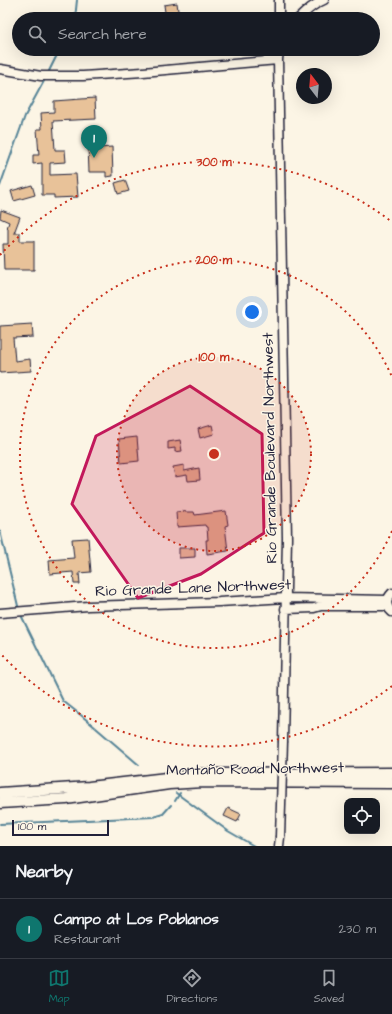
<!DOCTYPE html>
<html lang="en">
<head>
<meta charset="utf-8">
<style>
	body { margin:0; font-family:"Architects Daughter",sans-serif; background:#20242c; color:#f1f3f6 }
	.controls { position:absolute; right:12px; bottom:12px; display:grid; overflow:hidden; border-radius:8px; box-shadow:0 4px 16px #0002 }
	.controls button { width:36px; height:36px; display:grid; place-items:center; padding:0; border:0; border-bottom:1px solid #363941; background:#171b24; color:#f1f3f6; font:20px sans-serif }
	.compass { position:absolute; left:296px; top:68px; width:36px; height:36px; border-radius:50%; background:#171b24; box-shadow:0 4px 16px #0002; rotate:344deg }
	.scale { position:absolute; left:12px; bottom:10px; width:97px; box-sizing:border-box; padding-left:4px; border:2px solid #22223b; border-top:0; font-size:11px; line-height:14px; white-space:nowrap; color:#22223b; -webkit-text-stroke:3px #fcf5e5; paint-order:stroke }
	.you { position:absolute; left:252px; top:312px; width:14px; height:14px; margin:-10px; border:3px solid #fff; border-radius:50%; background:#1a73e8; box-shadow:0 0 0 6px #1a73e833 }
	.badge { display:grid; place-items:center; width:26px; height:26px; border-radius:50%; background:#0f766e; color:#fff; font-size:13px; font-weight:700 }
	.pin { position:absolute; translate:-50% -33px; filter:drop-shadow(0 1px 2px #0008) }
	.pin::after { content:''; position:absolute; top:21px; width:14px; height:12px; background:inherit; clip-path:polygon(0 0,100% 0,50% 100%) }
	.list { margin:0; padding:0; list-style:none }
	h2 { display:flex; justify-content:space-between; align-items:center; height:52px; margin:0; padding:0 16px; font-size:17px }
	h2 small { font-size:13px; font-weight:400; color:#9ea1a6 }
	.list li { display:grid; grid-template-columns:26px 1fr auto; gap:12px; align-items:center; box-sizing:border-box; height:60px; padding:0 16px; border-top:1px solid #363941 }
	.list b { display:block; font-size:15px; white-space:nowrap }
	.list p { margin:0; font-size:13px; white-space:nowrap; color:#9ea1a6 }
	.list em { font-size:13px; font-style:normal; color:#9ea1a6 }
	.icon { flex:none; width:22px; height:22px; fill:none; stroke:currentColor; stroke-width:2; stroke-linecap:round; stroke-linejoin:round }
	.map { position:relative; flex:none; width:392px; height:846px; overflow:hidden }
	.search { position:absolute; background:#171b24; box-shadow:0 4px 16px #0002; left:12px; right:12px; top:12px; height:44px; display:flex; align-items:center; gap:10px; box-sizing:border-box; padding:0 14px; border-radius:22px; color:#9ea1a6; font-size:15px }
	.sheet { height:112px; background:#171b24 }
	nav { display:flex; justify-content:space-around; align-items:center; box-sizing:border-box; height:56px; border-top:1px solid #363941; background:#171b24; font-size:11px; color:#9ea1a6 }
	nav a { display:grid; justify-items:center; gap:2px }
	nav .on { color:#0f766e }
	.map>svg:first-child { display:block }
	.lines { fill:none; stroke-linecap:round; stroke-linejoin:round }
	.stream { stroke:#568497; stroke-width:2 }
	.building { fill:#e8c299; stroke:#22223b }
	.minor-casing { stroke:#22223b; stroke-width:11 }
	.major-casing { stroke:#22223b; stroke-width:13 }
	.minor { stroke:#fcf5e5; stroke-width:8 }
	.major { stroke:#fcf5e5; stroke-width:10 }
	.minor-bridge-casing { stroke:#22223b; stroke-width:11; stroke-linecap:butt }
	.minor-bridge { stroke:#fcf5e5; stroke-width:8 }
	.marked { fill:#c2185b; fill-opacity:0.2; stroke:#c2185b; stroke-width:3; stroke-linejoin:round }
	.ring { fill:none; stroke:#c8321e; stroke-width:2; stroke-dasharray:2 4 }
	.labels { text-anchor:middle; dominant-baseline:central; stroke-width:3; stroke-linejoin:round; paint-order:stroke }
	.street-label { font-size:15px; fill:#22223b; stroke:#fcf5e5 }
	.centre { fill:#c8321e; stroke:#fcf5e5; stroke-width:2 }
	.ring-label { font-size:12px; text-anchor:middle; font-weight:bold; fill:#c8321e; stroke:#fcf5e5; stroke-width:3; stroke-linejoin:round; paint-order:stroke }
</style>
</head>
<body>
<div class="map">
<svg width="392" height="846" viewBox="0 0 392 846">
	<rect width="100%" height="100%" fill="#fcf5e5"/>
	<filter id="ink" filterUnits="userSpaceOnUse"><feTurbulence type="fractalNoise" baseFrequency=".025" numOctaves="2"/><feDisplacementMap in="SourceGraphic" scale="8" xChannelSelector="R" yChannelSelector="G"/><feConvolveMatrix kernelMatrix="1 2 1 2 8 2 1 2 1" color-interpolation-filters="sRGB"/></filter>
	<g filter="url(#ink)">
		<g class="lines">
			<!-- stream -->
			<path class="stream" d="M75,19L77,0
				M49,71L60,49
				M0,186L25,116L44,81
				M0,531L18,606
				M22,617L63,701L82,716L139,765
				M176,793L228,831L254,846
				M175,801L180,793
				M0,824L153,817L163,814L171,805"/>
		</g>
		<!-- building -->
		<path class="building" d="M177,3L179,18L166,19L164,5Z
			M95,98L96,119L53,121L55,150H65L66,162L50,163V175L76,174L78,197L54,198V195H42V163L33,164V155H39L37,129H42L41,113L54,112V101Z
			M99,145V148L112,147L113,176L106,177V172H89L88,146Z
			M125,180L129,191L118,194L115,183Z
			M32,185L35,195L14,201L11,191Z
			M1,210L20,217L14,233H20V241H34V270H4L3,244H8V229L7,228L9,222L0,218Z
			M32,324L33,337L13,338L15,361L30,359L31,371L0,373V326Z
			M212,425L214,434L200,438L198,429Z
			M137,437L139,461L121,463L119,439Z
			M180,440L182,451L175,452V448L168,449V442Z
			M184,465V471L199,468L200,480L188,481L187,475L175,477L173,467Z
			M185,511V512H194L195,515L226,511L228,525L225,526L228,551L207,554L206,540H208L207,527H206L205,525L177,527L176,512Z
			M88,538L91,572L79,573L80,584H74L73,572L50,574L49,560L74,558L72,539Z
			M179,548H195V557L179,558Z
			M228,808L241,814L237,822L224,816Z"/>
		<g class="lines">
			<defs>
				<path id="minor" d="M279,0V19
					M298,19C306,11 314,4 324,0
					M279,49L278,60L287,538L283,741
					M0,69L41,76H83L143,72L278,60
					M392,593C386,599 385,606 392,612
					M285,609L314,608L321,606H387
					M0,613L88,606L219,602L286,598L387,600
					M279,846L280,837"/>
				<path id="major" d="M0,793L89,787L201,774L392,773
					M0,803L66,799L169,784L203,782L392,783"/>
			</defs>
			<!-- minor casing -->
			<use href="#minor" class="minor-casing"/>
			<!-- major casing -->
			<use href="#major" class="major-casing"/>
			<!-- minor -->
			<use href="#minor" class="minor"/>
			<!-- major -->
			<use href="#major" class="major"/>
			<defs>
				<path id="minor-bridge" d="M280,837L283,741"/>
			</defs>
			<!-- minor-bridge casing -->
			<use href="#minor-bridge" class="minor-bridge-casing"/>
			<!-- minor-bridge -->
			<use href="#minor-bridge" class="minor-bridge"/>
		</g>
	</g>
	<!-- marked area -->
	<path class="marked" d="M190,386L262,434L264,533L201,574L138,598L72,504L96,436Z"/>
	<!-- distance rings -->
	<circle cx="214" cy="454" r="97" fill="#c8321e" fill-opacity=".12"/>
	<g class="ring">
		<circle cx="214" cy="454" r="97"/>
		<path d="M392 531A194 194 0 1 1 392 377"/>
		<path d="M392 686A292 292 0 0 1 0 653M0 255A292 292 0 0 1 392 222"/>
	</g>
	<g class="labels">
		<!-- street labels -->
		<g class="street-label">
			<text transform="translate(270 448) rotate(-91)">Rio Grande Boulevard Northwest</text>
			<text transform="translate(193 588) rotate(-2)">Rio Grande Lane Northwest</text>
			<text transform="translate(255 769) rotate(-1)">Montaño Road Northwest</text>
		</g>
	</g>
	<circle cx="214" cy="454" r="6" class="centre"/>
	<g class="ring-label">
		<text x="214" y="166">300 m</text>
		<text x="214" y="264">200 m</text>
		<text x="214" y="361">100 m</text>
	</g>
</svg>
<div class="controls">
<button><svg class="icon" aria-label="locate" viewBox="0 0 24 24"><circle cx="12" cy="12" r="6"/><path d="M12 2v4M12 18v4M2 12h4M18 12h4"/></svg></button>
</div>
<svg class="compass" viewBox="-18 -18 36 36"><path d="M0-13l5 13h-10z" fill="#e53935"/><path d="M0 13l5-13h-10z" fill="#9ea1a6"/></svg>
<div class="scale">100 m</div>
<div class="you"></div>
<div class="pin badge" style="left:94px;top:158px">1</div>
<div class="search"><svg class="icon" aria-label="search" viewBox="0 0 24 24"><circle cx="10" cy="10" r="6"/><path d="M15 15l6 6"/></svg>Search here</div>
</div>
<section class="sheet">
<h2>Nearby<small></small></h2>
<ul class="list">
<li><span class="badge">1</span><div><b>Campo at Los Poblanos</b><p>Restaurant</p></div><em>230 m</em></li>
</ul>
</section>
<nav>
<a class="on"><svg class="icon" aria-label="map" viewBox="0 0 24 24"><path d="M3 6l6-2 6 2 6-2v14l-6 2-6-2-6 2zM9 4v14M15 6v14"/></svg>Map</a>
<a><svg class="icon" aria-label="directions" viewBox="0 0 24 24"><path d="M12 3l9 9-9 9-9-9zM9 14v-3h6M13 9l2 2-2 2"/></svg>Directions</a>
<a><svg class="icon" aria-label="saved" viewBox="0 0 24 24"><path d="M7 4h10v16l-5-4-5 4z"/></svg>Saved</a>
</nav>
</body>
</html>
